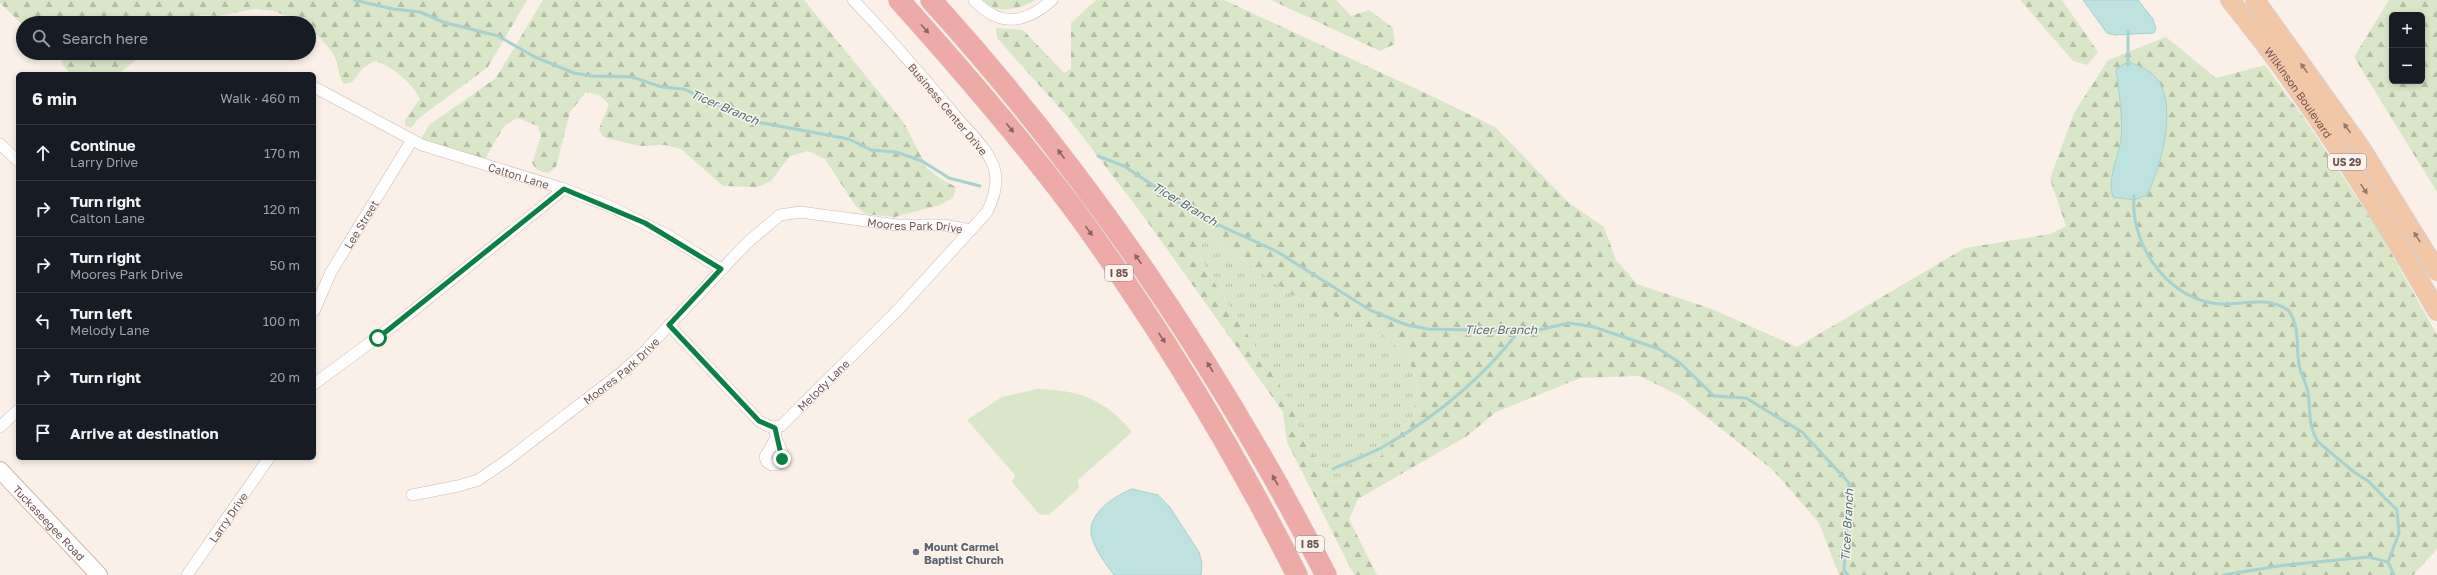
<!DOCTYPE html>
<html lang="en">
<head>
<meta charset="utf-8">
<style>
	body { margin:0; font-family:"Golos Text",sans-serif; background:#20242c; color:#f1f3f6 }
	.controls { position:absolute; right:12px; top:12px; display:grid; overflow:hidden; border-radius:6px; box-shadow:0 2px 6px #0003 }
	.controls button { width:36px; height:36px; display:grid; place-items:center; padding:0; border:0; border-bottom:1px solid #363941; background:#171b24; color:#f1f3f6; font:20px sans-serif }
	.stop { position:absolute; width:12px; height:12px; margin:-9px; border:3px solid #0b8043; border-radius:50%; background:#fff }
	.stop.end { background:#0b8043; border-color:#fff; box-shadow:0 1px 4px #0008 }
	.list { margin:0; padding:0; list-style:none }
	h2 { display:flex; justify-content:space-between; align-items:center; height:52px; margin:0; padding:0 16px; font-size:17px }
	h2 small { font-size:13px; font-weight:400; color:#9ea1a6 }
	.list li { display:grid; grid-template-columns:26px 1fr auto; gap:12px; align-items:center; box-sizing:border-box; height:56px; padding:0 16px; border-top:1px solid #363941 }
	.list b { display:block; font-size:15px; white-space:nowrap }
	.list p { margin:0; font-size:13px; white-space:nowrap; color:#9ea1a6 }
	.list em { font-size:13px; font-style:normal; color:#9ea1a6 }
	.icon { flex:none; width:22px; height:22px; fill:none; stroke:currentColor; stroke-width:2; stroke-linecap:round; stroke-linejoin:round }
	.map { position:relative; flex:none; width:2437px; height:575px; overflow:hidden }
	.search { position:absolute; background:#171b24; box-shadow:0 2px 6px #0003; left:16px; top:16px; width:300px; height:44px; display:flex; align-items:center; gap:10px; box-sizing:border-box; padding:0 14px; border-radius:22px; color:#9ea1a6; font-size:15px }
	.panel { position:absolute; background:#171b24; box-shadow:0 2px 6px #0003; left:16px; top:72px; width:300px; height:388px; border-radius:6px }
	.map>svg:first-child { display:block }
	.grass { fill:url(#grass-tufts) }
	.forest { fill:url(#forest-firs); fill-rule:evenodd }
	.pitch { fill:#dae6c8 }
	.water { fill:#bee2e0; stroke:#a6d2d0 }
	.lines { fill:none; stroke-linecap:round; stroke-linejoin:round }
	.stream { stroke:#a6d2d0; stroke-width:3 }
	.street-casing { stroke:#cdb8b2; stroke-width:12 }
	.secondary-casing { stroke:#cfb7b0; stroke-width:18 }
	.primary-casing { stroke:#d7cfce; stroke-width:20 }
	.highway-casing { stroke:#d7cfce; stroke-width:22 }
	.street { stroke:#fff; stroke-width:11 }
	.secondary { stroke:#fff; stroke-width:16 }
	.primary { stroke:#f1c7a8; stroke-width:18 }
	.highway { stroke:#edaaa6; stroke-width:21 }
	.oneway { fill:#8a6560 }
	.oneway2 { fill:#97766a }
	.route { stroke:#0b8043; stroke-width:5 }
	.worship-dot { fill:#6b7280; stroke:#fdf4ee; stroke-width:1.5 }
	.labels { text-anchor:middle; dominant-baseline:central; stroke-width:3; stroke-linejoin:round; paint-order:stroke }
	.shield { fill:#fdf4ee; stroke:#9b847f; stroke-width:1 }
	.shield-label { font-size:10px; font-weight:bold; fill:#71544f }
	.street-label { font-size:11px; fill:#71544f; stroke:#fdf4ee }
	.worship-label { font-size:11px; font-weight:bold; fill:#5b616d; stroke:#fdf4ee; text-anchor:start }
	.water-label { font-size:12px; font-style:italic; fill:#447573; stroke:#fdf4ee }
</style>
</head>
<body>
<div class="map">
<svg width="2437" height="575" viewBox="0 0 2437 575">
	<defs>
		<pattern id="grass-tufts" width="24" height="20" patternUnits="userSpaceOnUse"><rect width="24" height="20" fill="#dae6c8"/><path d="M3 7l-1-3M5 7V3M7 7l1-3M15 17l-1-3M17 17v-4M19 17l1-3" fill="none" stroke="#b5bda5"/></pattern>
		<pattern id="forest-firs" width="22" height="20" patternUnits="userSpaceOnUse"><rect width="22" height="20" fill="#dae6c8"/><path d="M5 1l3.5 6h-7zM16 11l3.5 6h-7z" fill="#b5bda5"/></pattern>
	</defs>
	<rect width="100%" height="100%" fill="#faf0e8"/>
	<!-- grass -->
	<path class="grass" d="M1209,237L1312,308L1382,333L1408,357L1419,389L1413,416L1384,454L1344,480L1329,481L1302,437L1290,402L1207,271L1197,249Z"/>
	<!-- forest -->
	<path class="forest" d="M0,0H527L488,67L419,118L411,128L405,125V120L420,99C413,84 391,65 375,61L364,67L352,82L344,84C338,76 339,68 336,60C330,46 319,37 309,27V23L273,11L254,9L218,16L201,15L188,23H23V25L0,3Z
		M543,0H804L904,123L927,168L939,178L956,187L953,198L940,205L895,217L866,214L855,205L825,159L808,151L790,156L771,181L758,187L723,186L681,149L665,145L639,146L603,137L599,129L609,104L599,95L586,92L570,112L556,167L548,173L537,170L532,163L541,136L538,126L517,118L504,126L485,159L421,139L429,125L496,78Z
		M983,0H1036C1019,9 998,16 983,0Z
		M1096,0H1224L1438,99L1495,127L1569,203L1604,227L1616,260L1637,284L1712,309L1797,347L1965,248L2050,234L2066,226L2050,179L2074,113L2108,60L2166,37L2216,78L2265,65L2306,121L2377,228L2437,335V549L2413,575H1839L1819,523L1773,470L1680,396L1640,376L1580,378L1496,412L1467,436L1358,499L1349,519L1377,575H1354L1287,442L1283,412L1142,214L1066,115L997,38L996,28L1023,30L1064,73L1071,69V23ZM1209,237L1312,308L1382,333L1408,357L1419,389L1413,416L1384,454L1344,480L1329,481L1302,437L1290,402L1207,271L1197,249Z
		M1271,0H1336L1351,16L1369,10L1393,28L1395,44L1380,51Z
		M2020,0H2062L2098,52L2087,65L2073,61Z
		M2389,0H2437V192L2354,57ZM2392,15H2422V81H2392Z
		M59,53H144L119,74H70L63,65Z"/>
	<!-- pitch -->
	<path class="pitch" d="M1037,389C1079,390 1105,399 1132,432L1078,480L1079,488L1049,515L1039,514L1012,482L1015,475L967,420L1002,397Z"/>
	<!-- water -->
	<path class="water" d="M2083,0H2138L2153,19L2156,29L2154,33L2115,35L2107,33Z
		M2128,62C2138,65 2150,70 2157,79C2178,106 2161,167 2147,195L2134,200L2113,197C2107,179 2118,158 2121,140C2123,117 2119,91 2116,69Z
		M1132,489L1158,495L1169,506L1199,552L1202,563L1201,575H1114C1105,563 1094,549 1091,534C1088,513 1116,495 1132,489Z"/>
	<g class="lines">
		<!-- stream -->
		<path class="stream" d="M354,0L393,9L420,12L443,22L498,36L535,57L574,73L591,76L632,77L662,87L684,89L752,121L849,139L871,150L896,152L922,161L949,178L980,186
			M2128,31V65
			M1098,156L1124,166L1201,217L1276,251L1370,310L1407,325L1428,329L1519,331L1539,330L1569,323L1594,327L1659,349L1680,363L1714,396L1746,398L1802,432L1849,483L1844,570L1848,575
			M2134,196C2130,243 2165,295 2212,303C2238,308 2266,293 2289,311C2300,328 2296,346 2299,365C2301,374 2306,383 2308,392C2311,412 2307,423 2318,442L2354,472L2368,481L2397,510L2399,533L2388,562
			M1333,469C1351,461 1371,454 1388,444C1438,415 1484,376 1519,331
			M2223,575L2285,565L2368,557L2388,562L2394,575"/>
		<defs>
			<g id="street">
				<path d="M974,0C1000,28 1025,24 1052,0"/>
				<path id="s1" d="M314,87L422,145L564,189L609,206L669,236L721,269"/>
				<path d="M0,144L18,161"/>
				<path id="s2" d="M314,311L331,272L412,140"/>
				<path id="s3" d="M669,325L759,421L770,427L781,426L897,311L987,212C993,199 998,186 995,171C990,151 971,134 958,119C924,78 890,38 853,0"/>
				<path d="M314,384L409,314L564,189"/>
				<path d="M0,427L18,410"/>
				<path d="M775,428L776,438L783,454L779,464L772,465L767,462L765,457L776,438"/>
				<path id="s4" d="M412,495L458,486L478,480L506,461L622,372L642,354L747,243L780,215L800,212L897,225H943L971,230"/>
				<path id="s5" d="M187,575L269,458"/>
			</g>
			<g id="secondary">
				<path id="s6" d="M0,470L99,575"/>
			</g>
			<g id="primary">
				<path id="s7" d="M2230,0C2309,97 2375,203 2437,311"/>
				<path d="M2255,0L2361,148L2437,271"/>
			</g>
			<path id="highway" d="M899,0C959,67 1019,136 1073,208C1158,324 1232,447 1297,575
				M931,0C1088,173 1219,367 1326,575"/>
		</defs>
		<!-- street casing -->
		<use href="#street" class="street-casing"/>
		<!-- secondary casing -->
		<use href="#secondary" class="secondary-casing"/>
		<!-- primary casing -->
		<use href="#primary" class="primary-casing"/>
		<!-- highway casing -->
		<use href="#highway" class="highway-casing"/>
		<!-- street -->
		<use href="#street" class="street"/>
		<!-- secondary -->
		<use href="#secondary" class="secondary"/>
		<!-- primary -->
		<use href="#primary" class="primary"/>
		<!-- highway -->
		<use href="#highway" class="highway"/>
	</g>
	<!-- one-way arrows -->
	<defs><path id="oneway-solid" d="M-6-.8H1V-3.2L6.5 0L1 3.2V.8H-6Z"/></defs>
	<g class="oneway">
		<use href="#oneway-solid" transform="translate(925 29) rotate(48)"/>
		<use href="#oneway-solid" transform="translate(1010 128) rotate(51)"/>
		<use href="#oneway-solid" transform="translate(1061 154) rotate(-127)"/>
		<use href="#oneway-solid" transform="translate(1089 231) rotate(54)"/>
		<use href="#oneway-solid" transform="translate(1138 259) rotate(-125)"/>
		<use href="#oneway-solid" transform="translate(1162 338) rotate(57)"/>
		<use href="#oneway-solid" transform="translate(1210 367) rotate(-122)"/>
		<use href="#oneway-solid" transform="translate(1275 480) rotate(-119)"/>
	</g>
	<g class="oneway2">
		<use href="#oneway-solid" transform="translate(2304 68) rotate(-126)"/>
		<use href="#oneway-solid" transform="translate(2347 128) rotate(-125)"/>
		<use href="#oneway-solid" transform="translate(2364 189) rotate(57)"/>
		<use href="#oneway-solid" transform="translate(2417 237) rotate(-122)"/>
	</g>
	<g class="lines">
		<!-- route -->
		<path class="route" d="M378,338L564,189L645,223L721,269L669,325L759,421L775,428L782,459"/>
	</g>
	<!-- markers -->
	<circle class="worship-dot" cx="916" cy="552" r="4"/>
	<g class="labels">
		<!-- shield labels -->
		<g class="shield">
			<rect x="2328" y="154" width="38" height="16" rx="3"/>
			<rect x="1105" y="265" width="28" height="16" rx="3"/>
			<rect x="1296" y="536" width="28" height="16" rx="3"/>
		</g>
		<g class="shield-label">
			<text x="2347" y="162">US 29</text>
			<text x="1119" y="273">I 85</text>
			<text x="1310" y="544">I 85</text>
		</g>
		<!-- street labels -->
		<g class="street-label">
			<text stroke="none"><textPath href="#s7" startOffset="115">Wilkinson Boulevard</textPath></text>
			<text transform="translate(948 109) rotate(50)">Business Center Drive</text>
			<text stroke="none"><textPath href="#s1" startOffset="224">Calton Lane</textPath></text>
			<text stroke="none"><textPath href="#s2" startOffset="99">Lee Street</textPath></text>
			<text stroke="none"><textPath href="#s4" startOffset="607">Moores Park Drive</textPath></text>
			<text stroke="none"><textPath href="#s4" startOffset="248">Moores Park Drive</textPath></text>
			<text stroke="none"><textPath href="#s3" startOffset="214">Melody Lane</textPath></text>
			<text stroke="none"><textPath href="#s5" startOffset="71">Larry Drive</textPath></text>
			<text stroke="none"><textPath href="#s6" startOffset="72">Tuckaseegee Road</textPath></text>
		</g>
		<!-- worship labels -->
		<g class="worship-label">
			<text x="924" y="546">Mount Carmel<tspan x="924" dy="13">Baptist Church</tspan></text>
		</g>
		<!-- water labels -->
		<g class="water-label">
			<text transform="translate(725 107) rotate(23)">Ticer Branch</text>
			<text transform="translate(1185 204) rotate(31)">Ticer Branch</text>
			<text x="1501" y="329">Ticer Branch</text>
			<text transform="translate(1847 525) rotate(-87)">Ticer Branch</text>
		</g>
	</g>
</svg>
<div class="controls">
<button>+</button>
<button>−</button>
</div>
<div class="stop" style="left:378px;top:338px"></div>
<div class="stop end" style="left:782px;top:459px"></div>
<div class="search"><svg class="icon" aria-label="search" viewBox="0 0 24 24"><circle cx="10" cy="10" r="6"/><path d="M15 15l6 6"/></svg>Search here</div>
<section class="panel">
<h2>6 min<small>Walk · 460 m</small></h2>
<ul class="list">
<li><svg class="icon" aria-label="ahead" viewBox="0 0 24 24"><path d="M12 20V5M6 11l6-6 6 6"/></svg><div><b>Continue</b><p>Larry Drive</p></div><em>170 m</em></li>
<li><svg class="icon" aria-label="right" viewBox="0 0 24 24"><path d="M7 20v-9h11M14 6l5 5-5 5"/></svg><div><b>Turn right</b><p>Calton Lane</p></div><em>120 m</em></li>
<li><svg class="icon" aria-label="right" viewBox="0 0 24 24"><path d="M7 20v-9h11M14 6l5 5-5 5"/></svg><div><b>Turn right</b><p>Moores Park Drive</p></div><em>50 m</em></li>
<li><svg class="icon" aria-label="left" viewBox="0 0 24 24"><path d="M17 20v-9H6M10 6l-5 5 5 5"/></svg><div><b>Turn left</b><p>Melody Lane</p></div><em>100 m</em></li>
<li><svg class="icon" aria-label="right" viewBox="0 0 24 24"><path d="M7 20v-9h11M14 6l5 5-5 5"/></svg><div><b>Turn right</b></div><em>20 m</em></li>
<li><svg class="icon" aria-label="arrive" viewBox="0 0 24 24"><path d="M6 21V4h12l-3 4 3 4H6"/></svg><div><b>Arrive at destination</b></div></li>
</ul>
</section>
</div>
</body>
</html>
